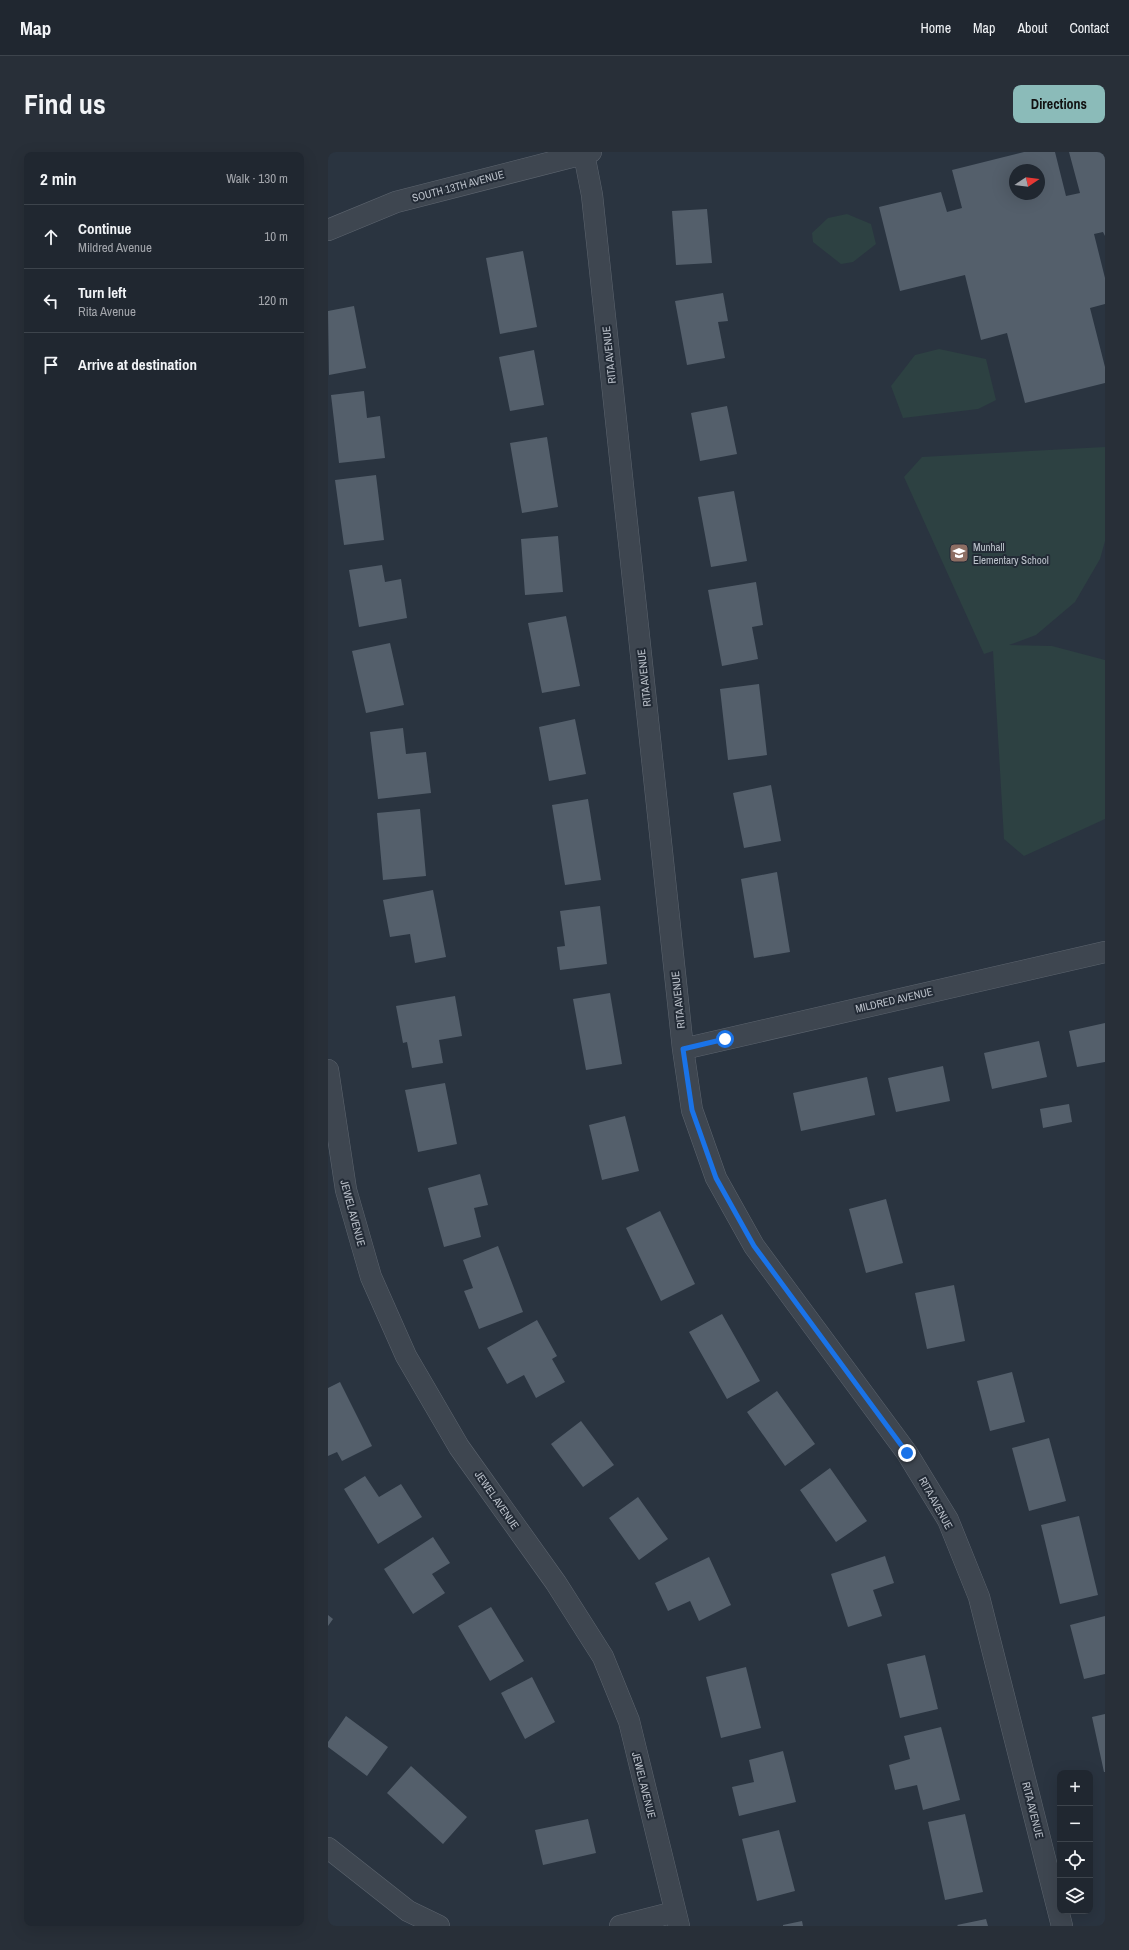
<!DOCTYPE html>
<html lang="en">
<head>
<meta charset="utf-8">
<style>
	body { margin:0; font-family:"Archivo Narrow",sans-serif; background:#282f38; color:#f1f3f6 }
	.controls { position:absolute; right:12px; bottom:12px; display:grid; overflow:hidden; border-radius:8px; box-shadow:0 4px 16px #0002 }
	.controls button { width:36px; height:36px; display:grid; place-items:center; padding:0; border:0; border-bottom:1px solid #3d444c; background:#202730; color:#f1f3f6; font:20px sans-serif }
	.compass { position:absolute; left:681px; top:12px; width:36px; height:36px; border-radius:50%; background:#202730; box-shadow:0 4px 16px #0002; rotate:77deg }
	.stop { position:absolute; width:12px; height:12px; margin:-9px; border:3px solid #1a73e8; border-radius:50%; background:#fff }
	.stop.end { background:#1a73e8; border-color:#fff; box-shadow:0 1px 4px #0008 }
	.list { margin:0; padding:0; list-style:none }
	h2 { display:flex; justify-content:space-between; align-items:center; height:52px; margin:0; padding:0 16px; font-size:17px }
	h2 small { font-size:13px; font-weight:400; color:#a2a5ab }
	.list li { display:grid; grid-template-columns:26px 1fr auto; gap:12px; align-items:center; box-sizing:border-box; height:64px; padding:0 16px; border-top:1px solid #3d444c }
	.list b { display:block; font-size:15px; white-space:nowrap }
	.list p { margin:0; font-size:13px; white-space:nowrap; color:#a2a5ab }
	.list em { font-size:13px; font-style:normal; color:#a2a5ab }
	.icon { flex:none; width:22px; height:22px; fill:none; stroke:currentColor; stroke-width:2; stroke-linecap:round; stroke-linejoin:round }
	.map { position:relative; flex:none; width:777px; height:1774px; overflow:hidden; border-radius:8px }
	header { display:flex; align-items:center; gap:24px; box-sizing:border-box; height:56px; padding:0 20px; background:#202730; border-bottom:1px solid #3d444c }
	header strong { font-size:19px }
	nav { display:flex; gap:22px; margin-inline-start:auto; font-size:14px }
	.intro { display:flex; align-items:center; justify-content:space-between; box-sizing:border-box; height:96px; padding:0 24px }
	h1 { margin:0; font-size:28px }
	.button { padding:10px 18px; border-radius:8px; background:#8bbbb9; color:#111; font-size:14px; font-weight:700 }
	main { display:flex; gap:24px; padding:0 24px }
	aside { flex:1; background:#202730; border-radius:8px; box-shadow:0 4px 16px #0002 }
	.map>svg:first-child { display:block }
	.green { fill:#2d4142 }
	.building { fill:#545f6b; fill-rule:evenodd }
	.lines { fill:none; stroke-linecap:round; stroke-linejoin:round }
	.minor-casing { stroke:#5c646e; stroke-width:22 }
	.minor { stroke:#3e4650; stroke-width:21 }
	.route { stroke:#1a73e8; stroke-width:5 }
	.labels { text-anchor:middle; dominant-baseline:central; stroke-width:4; stroke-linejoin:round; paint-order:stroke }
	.street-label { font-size:11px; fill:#bbc1ca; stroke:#232b36 }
	.poi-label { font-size:11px; fill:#bbc1ca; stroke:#232b36; text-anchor:start }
</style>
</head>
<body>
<header>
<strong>Map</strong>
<nav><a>Home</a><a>Map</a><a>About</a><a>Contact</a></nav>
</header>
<div class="intro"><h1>Find us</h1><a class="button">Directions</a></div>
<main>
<aside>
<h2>2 min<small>Walk · 130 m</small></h2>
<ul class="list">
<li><svg class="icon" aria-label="ahead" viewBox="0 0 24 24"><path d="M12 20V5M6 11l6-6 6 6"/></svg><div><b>Continue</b><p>Mildred Avenue</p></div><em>10 m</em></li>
<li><svg class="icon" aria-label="left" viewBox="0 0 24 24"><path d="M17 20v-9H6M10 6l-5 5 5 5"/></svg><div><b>Turn left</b><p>Rita Avenue</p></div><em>120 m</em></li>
<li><svg class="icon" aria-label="arrive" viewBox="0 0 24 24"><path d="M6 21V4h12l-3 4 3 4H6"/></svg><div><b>Arrive at destination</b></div></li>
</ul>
</aside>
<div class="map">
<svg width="777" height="1774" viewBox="0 0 777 1774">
	<rect width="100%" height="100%" fill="#2a3440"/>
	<!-- green -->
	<path class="green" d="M519,62L543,72L548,92L525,110L513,112L485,90L484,81L500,66Z
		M611,197L658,207L668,248L650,257L575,266L563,234L587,203Z
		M777,295V389L772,407L747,450L708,483L681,493L724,494L777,508V667L696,704L676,687L665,499L656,502L576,325L594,305Z"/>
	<!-- building -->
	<path class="building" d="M696,0H727L738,44L752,41L741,0H777V84L775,80L766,82L777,126V152L762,156L777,215V231L697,251L679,181L653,188L637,123L572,139L551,55L613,40L619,60L634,56L624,18ZM687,18H711V42H687Z
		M379,57L384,111L348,113L344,59Z
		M195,99L209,175L172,182L158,106Z
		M395,141L400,169L390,170L397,206L359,213L347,149Z
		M26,154L38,216L1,223L0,159Z
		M206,198L216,253L182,259L171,205Z
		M36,239L39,266L52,264L57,306L11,311L3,243Z
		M399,254L409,302L372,309L363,261Z
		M219,285L230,355L194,361L182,291Z
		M48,323L56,388L16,393L7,328Z
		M406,339L419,409L383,415L370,345Z
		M230,384L235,440L197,443L193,387Z
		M54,413L57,430L73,427L79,466L31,475L21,418Z
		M428,430L435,473L424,475L430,507L394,514L380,438Z
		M238,464L252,534L214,541L200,471Z
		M62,491L76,553L38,561L24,499Z
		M431,532L439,603L400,608L392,537Z
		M247,567L258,622L221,629L211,575Z
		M75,576L78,602L98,600L103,641L50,647L42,580Z
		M443,633L453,689L416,696L405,641Z
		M260,647L273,728L237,733L224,653Z
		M92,657L98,724L55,728L49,661Z
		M449,720L462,800L426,806L413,727Z
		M105,738L118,805L87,811L82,782L62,785L55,748Z
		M272,754L279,812L232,818L229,795L237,794L232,759Z
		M282,841L294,912L258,918L245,847Z
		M127,844L134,884L111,888L115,911L84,916L79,890L75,891L68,854Z
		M777,871V910L749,915L741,879Z
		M711,889L719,925L664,937L656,901Z
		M615,914L622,949L568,960L560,926Z
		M539,925L547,963L473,979L465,941Z
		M117,931L129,992L90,1000L77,938Z
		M741,952L744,970L715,976L712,957Z
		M297,964L311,1019L274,1028L261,973Z
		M152,1022L160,1053L146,1056L153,1085L116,1095L100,1036Z
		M558,1047L575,1111L538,1121L521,1057Z
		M332,1059L367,1132L333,1149L298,1076Z
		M170,1094L195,1160L151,1177L136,1139L145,1136L135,1108Z
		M626,1133L637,1189L599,1197L587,1141Z
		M394,1162L432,1229L399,1247L361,1180Z
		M209,1168L229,1204L224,1207L237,1230L208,1246L196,1223L179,1232L159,1196Z
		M684,1220L697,1270L662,1279L649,1229Z
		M12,1230L44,1294L14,1309L9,1300L0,1304V1236Z
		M449,1239L487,1292L457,1314L419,1260Z
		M253,1269L286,1313L255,1335L223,1292Z
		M721,1286L738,1349L701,1359L684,1296Z
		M502,1316L539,1369L508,1390L472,1338Z
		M37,1324L51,1345L73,1332L94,1365L50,1392L16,1337Z
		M310,1345L340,1387L311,1408L281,1366Z
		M751,1364L770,1443L732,1452L713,1373Z
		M105,1385L122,1411L104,1422L117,1441L85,1462L56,1417Z
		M557,1404L566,1431L545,1438L554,1464L520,1475L503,1422Z
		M381,1405L403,1453L371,1469L362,1449L340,1459L327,1431Z
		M163,1455L196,1509L162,1529L130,1474Z
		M0,1463L5,1467L0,1474Z
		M777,1464V1522L756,1527L742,1473Z
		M597,1503L610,1557L572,1566L559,1512Z
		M418,1515L433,1576L393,1586L378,1525Z
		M204,1525L227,1570L197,1587L173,1541Z
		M777,1562V1620H776L764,1565Z
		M18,1564L60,1595L39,1624L0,1595V1590Z
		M613,1575L632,1648L595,1658L589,1633L567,1638L561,1613L582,1607L576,1584Z
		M455,1599L468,1650L411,1664L404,1635L426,1630L421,1608Z
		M83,1614L139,1665L115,1692L59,1641Z
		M637,1662L655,1740L617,1748L600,1670Z
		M260,1667L268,1701L215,1713L207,1678Z
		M451,1678L467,1739L429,1749L414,1687Z
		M658,1767L660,1774H630L629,1773Z
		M474,1769L475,1774H455V1773Z"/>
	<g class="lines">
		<defs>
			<path id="minor" d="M256,2L264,43L355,897L364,958L388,1026L426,1094L579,1301L620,1368L651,1445L734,1774
				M0,78L68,50L263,0
				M355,897L777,800
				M0,918L18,1038L43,1125L78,1204L131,1295L228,1431L275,1505L301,1569L351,1774
				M0,1696L80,1759L111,1774
				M292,1774L347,1760"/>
		</defs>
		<!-- minor casing -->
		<use href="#minor" class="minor-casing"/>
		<!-- minor -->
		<use href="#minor" class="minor"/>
	</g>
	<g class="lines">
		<!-- route -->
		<path class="route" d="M397,887L355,897L364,958L388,1026L426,1094L579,1301"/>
	</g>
	<!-- icons -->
	<defs>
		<symbol id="school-square" viewBox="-11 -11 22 22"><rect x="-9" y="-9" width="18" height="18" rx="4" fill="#8d6e63" stroke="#232b36"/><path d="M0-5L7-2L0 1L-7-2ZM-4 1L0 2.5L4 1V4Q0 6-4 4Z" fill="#fff"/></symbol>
	</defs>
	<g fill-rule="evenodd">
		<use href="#school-square" x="620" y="390" width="22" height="22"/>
	</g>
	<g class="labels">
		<!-- street labels -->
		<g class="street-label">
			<text transform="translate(130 34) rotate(-15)">SOUTH 13TH AVENUE</text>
			<text transform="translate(281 203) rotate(-96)">RITA AVENUE</text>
			<text transform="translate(316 526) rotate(-96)">RITA AVENUE</text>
			<text transform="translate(350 848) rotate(-96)">RITA AVENUE</text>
			<text transform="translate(566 848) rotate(-13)">MILDRED AVENUE</text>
			<text transform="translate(25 1061) rotate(75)">JEWEL AVENUE</text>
			<text transform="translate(169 1348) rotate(55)">JEWEL AVENUE</text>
			<text transform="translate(608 1351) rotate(61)">RITA AVENUE</text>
			<text transform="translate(316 1633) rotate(76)">JEWEL AVENUE</text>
			<text transform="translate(705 1658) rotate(76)">RITA AVENUE</text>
		</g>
		<!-- poi labels -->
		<g class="poi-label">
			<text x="645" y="395">Munhall<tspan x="645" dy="13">Elementary School</tspan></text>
		</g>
	</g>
</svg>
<div class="controls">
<button>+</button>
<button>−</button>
<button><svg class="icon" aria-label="locate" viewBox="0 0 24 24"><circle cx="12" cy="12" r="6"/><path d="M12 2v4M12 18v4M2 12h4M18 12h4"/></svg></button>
<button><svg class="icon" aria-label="layers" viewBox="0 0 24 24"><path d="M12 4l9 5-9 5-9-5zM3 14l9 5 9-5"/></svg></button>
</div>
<svg class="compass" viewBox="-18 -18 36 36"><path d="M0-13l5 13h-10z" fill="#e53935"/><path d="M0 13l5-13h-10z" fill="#a2a5ab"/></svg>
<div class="stop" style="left:397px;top:887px"></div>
<div class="stop end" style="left:579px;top:1301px"></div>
</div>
</main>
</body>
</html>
